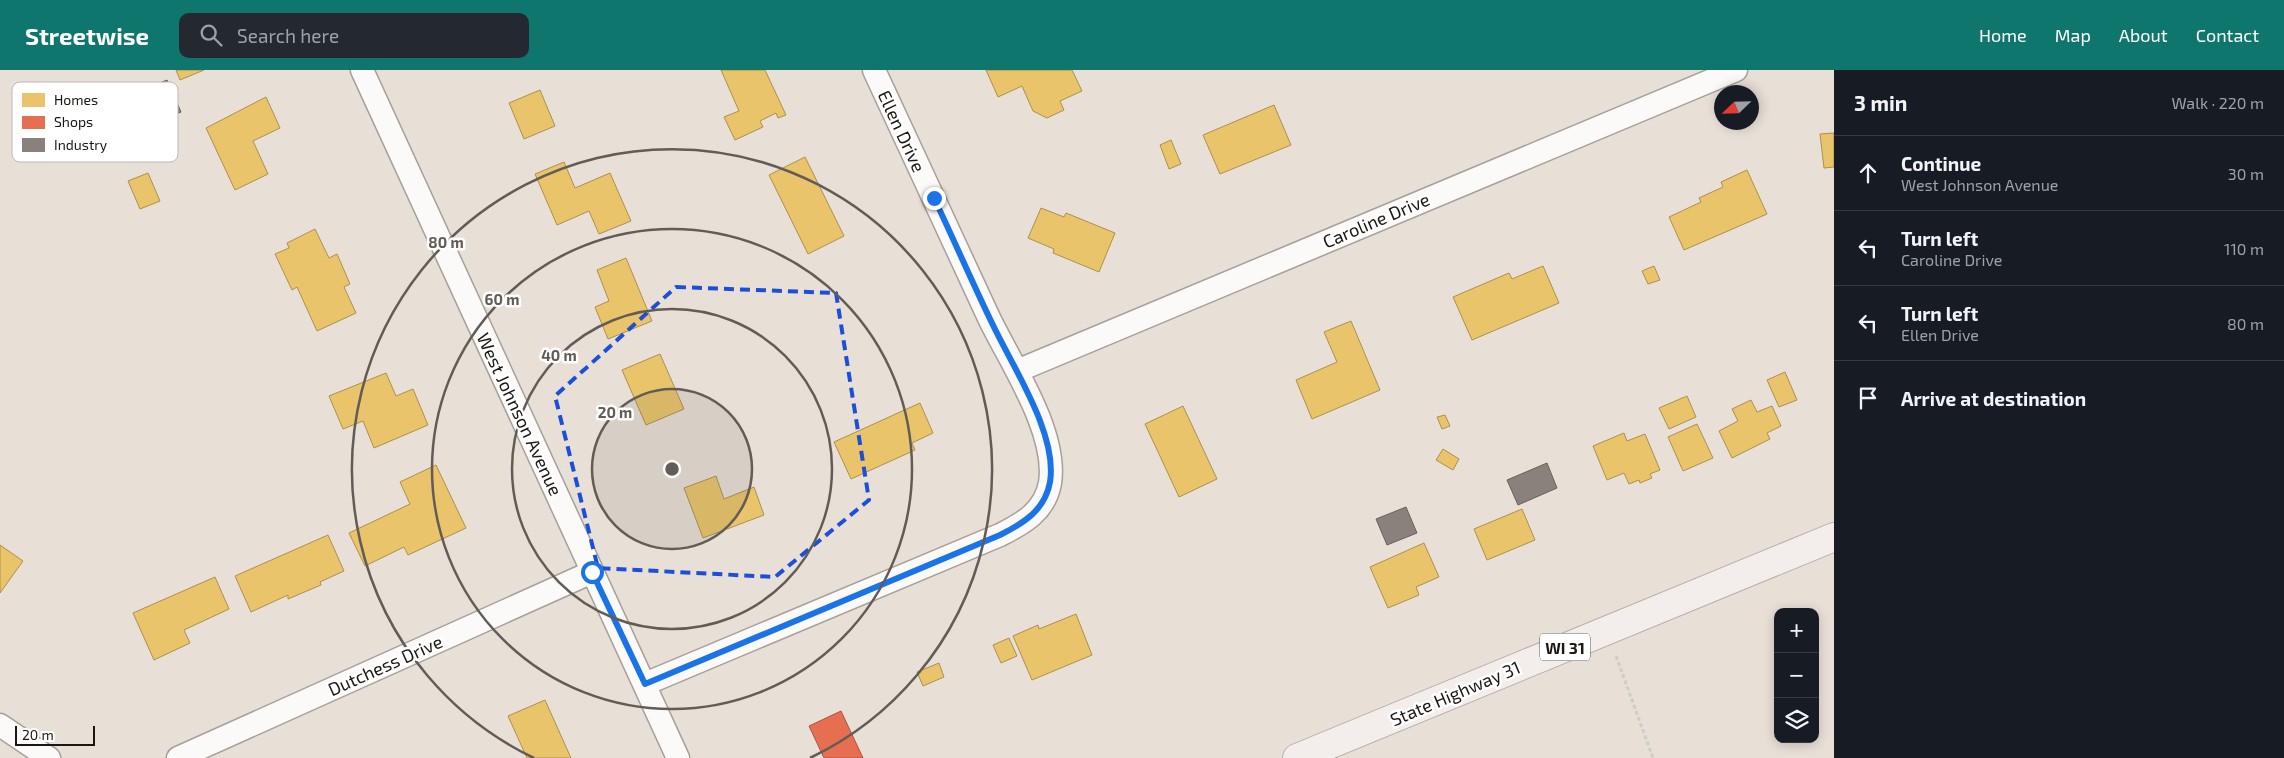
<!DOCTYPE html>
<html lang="en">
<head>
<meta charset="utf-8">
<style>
	body { margin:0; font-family:"Exo 2",sans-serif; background:#242831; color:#f1f3f6 }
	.controls { position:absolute; right:15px; bottom:15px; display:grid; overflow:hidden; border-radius:10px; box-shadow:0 2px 12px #0003 }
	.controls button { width:45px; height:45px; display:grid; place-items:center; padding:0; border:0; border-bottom:1px solid #363941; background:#171b24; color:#f1f3f6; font:25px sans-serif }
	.compass { position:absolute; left:1714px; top:15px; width:45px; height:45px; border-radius:50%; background:#171b24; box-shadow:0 2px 12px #0003; rotate:247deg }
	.scale { position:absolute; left:15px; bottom:12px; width:80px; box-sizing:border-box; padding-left:5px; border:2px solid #1b1611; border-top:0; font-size:14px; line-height:18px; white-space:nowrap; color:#1b1611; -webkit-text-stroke:4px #fff; paint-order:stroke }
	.stop { position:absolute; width:15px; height:15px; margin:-11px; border:4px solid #1a73e8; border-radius:50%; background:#fff }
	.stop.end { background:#1a73e8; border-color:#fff; box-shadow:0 1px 5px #0008 }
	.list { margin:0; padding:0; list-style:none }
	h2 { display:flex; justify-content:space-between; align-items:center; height:65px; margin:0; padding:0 20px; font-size:21px }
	h2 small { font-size:16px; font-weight:400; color:#9ea1a6 }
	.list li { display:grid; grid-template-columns:32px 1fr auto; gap:15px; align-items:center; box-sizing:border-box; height:75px; padding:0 20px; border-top:1px solid #363941 }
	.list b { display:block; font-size:19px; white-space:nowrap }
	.list p { margin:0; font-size:16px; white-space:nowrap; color:#9ea1a6 }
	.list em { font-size:16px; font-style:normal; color:#9ea1a6 }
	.icon { flex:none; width:28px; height:28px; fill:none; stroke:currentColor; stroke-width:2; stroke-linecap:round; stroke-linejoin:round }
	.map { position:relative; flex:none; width:1834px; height:688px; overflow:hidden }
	header { display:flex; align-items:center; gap:30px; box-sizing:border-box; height:70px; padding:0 25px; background:#0f766e; color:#fff }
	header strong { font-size:24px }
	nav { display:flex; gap:28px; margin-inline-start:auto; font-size:18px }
	.search { width:350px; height:45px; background:#242831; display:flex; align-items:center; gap:12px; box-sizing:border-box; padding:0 18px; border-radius:10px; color:#9ea1a6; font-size:19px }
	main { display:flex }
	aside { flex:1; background:#171b24 }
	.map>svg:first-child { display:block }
	.homes { fill:#e9c46a; stroke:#ab904f }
	.shops { fill:#e76f51; stroke:#aa543e }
	.industry { fill:#8a817c; stroke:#69615c }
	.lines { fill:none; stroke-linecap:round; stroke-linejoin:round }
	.street-casing { stroke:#a6a099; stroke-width:25 }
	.primary-casing { stroke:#baafa9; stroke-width:30 }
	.path { stroke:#cfccca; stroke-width:3; stroke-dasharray:4 2.5; stroke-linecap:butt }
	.street { stroke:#fcfaf9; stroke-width:22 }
	.primary { stroke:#f3eeec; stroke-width:28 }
	.route { stroke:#1a73e8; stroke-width:6 }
	.marked { fill:none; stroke:#1d4ed8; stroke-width:4; stroke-dasharray:10 6; stroke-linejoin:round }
	.ring { fill:none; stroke:#635c56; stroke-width:2.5 }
	.labels { text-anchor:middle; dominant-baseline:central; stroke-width:5; stroke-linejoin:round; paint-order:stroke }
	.shield { fill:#fff; stroke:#5f5c58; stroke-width:1 }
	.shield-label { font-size:16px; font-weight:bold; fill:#1b1611 }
	.street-label { font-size:18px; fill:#1b1611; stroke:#fff }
	.key { fill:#fff; stroke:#bbb9b8; stroke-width:1 }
	.key-label { font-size:14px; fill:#1b1611 }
	.centre { fill:#635c56; stroke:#fff; stroke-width:2.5 }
	.ring-label { font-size:15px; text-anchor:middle; font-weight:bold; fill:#635c56; stroke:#fff; stroke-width:5; stroke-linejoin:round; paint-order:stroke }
</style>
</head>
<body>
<header>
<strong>Streetwise</strong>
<div class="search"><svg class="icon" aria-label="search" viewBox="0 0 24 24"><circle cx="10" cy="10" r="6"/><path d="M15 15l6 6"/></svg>Search here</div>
<nav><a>Home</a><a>Map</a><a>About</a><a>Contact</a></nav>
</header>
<main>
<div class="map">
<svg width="1834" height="688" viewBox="0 0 1834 688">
	<rect width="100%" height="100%" fill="#e8dfd7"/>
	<!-- homes -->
	<path class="homes" d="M176,0H204L180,10Z
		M721,0H765L786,45L778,48L776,43L760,51L763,57L735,70L724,47L739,41Z
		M986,0H1072L1082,21L1060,31L1064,40L1047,48L1033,41L1022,16L998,27Z
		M540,20L555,56L524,69L509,33Z
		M266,27L280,58L253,71L268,104L235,120L206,58Z
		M1274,35L1291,75L1220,104L1203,65Z
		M1834,63V97L1824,98L1820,64Z
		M1171,70L1181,94L1169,99L1160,75Z
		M805,87L844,166L808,184L769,105Z
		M564,92L575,118L610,103L631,151L599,164L589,141L557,155L535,104Z
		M1747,100L1767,144L1684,180L1669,147L1701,132L1699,128L1723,117L1721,112Z
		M148,103L160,131L140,139L128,111Z
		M1041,138L1064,147L1066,143L1115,163L1099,202L1053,183L1054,179L1028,168Z
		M315,159L329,188L337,184L350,214L344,217L356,243L317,261L297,217L292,220L275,184L289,178L287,173Z
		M626,188L652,251L608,269L595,237L609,231L597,200Z
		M1543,196L1559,233L1472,270L1453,227L1509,203L1512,209Z
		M1654,196L1660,210L1648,214L1642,201Z
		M1351,251L1380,320L1312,349L1296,310L1337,292L1324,262Z
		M660,284L684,339L646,355L622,300Z
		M1785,302L1797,330L1779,337L1767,310Z
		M386,303L396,326L413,319L428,355L374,378L363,351L343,359L329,326Z
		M1687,326L1696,347L1669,359L1659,338Z
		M1751,330L1757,342L1772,336L1781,356L1767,363L1770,369L1732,388L1719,361L1738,351L1732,339Z
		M920,333L933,363L912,373L915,380L851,409L834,372Z
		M1183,336L1217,409L1179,427L1145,354Z
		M1445,345L1450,356L1442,359L1437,347Z
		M1697,354L1713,388L1683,401L1668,367Z
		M1624,363L1627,371L1645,364L1660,400L1650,404L1652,408L1640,413L1639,410L1629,414L1624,403L1607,410L1593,376Z
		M1443,379L1459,389L1453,400L1436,390Z
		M436,395L466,458L408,485L404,477L365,496L349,463L410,434L400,412Z
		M716,406L724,429L754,417L764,445L703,468L684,418Z
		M1522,439L1535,470L1487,490L1474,459Z
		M328,465L344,501L320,512L321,515L288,529V525L251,542L235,506Z
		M1424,473L1439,507L1416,517L1419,525L1388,538L1370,497Z
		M0,475L23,491L0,523Z
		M215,507L229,539L184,560L190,573L154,590L133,543Z
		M1076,544L1092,585L1032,610L1013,566L1038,555L1039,559Z
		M1009,568L1017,586L1001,593L993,575Z
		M939,593L944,607L923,616L917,602Z
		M545,630L571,688H527L508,646Z"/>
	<!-- shops -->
	<path class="shops" d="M841,641L863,688H824L809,656Z"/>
	<!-- industry -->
	<path class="industry" d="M167,10L181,42L138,60L125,27Z
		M1547,393L1557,418L1518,435L1507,410Z
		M1406,437L1417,463L1387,475L1376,449Z"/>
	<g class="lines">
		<defs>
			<path id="street" d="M362,0L678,688
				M1017,301L1736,0
				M645,614L1000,465C1024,453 1045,441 1050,413C1058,362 1010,292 989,248C951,165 912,83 874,0
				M0,655L49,688
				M178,688L592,502"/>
			<path id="primary" d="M1297,688L1834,467"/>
		</defs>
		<!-- street casing -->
		<use href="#street" class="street-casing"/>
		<!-- primary casing -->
		<use href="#primary" class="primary-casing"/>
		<!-- path -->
		<path class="path" d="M1616,586L1653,688"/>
		<!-- street -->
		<use href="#street" class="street"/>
		<!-- primary -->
		<use href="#primary" class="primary"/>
	</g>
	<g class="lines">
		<!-- route -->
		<path class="route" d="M592,502L645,614L1000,465C1024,453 1045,440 1050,412C1058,364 1012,296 992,253C972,212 954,170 934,128"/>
	</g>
	<!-- marked area -->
	<path class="marked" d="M676,217L836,223L869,430L775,507L598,498L555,326Z"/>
	<!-- distance rings -->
	<circle cx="672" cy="399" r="80" fill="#635c56" fill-opacity=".12"/>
	<g class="ring">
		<circle cx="672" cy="399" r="80"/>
		<circle cx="672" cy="399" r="160"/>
		<circle cx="672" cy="399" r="240"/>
		<path d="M534 688A320 320 0 1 1 810 688"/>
	</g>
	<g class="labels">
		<!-- shield labels -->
		<rect class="shield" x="1540" y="563.5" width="50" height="27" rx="4"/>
		<g class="shield-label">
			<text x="1565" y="577">WI 31</text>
		</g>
		<!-- street labels -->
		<g class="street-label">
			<text transform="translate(902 61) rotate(65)">Ellen Drive</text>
			<text transform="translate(1376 150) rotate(-23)">Caroline Drive</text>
			<text transform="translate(520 344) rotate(65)">West Johnson Avenue</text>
			<text transform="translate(385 595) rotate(-24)">Dutchess Drive</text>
			<text transform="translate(1455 623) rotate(-23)">State Highway 31</text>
		</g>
	</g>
	<!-- legend -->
	<rect x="12" y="12" width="166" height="80" rx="8" class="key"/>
	<rect x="22" y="23" width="23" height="14" fill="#e9c46a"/>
	<rect x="22" y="46" width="23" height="13" fill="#e76f51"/>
	<rect x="22" y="68" width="23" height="14" fill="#8a817c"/>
	<g class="key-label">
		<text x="54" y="35">Homes</text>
		<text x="54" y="57">Shops</text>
		<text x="54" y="80">Industry</text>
	</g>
	<circle cx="672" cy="399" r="8" class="centre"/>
	<g class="ring-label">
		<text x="446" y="178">80 m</text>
		<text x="502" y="235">60 m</text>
		<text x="559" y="291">40 m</text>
		<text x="615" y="348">20 m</text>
	</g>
</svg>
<div class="controls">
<button>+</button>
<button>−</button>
<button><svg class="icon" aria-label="layers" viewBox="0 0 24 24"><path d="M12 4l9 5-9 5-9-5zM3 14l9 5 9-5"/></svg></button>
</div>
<svg class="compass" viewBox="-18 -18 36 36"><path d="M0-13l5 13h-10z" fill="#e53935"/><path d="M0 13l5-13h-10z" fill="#9ea1a6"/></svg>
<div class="scale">20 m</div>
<div class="stop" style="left:592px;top:502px"></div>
<div class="stop end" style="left:934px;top:128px"></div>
</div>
<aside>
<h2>3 min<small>Walk · 220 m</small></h2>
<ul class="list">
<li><svg class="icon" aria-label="ahead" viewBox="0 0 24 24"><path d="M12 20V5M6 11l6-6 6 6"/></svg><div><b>Continue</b><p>West Johnson Avenue</p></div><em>30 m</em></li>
<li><svg class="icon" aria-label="left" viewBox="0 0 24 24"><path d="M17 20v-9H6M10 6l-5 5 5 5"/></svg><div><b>Turn left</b><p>Caroline Drive</p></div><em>110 m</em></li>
<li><svg class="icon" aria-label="left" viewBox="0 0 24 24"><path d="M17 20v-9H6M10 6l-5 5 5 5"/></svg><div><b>Turn left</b><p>Ellen Drive</p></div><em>80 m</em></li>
<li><svg class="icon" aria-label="arrive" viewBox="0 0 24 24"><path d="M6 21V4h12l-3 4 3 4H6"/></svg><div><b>Arrive at destination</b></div></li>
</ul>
</aside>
</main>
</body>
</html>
